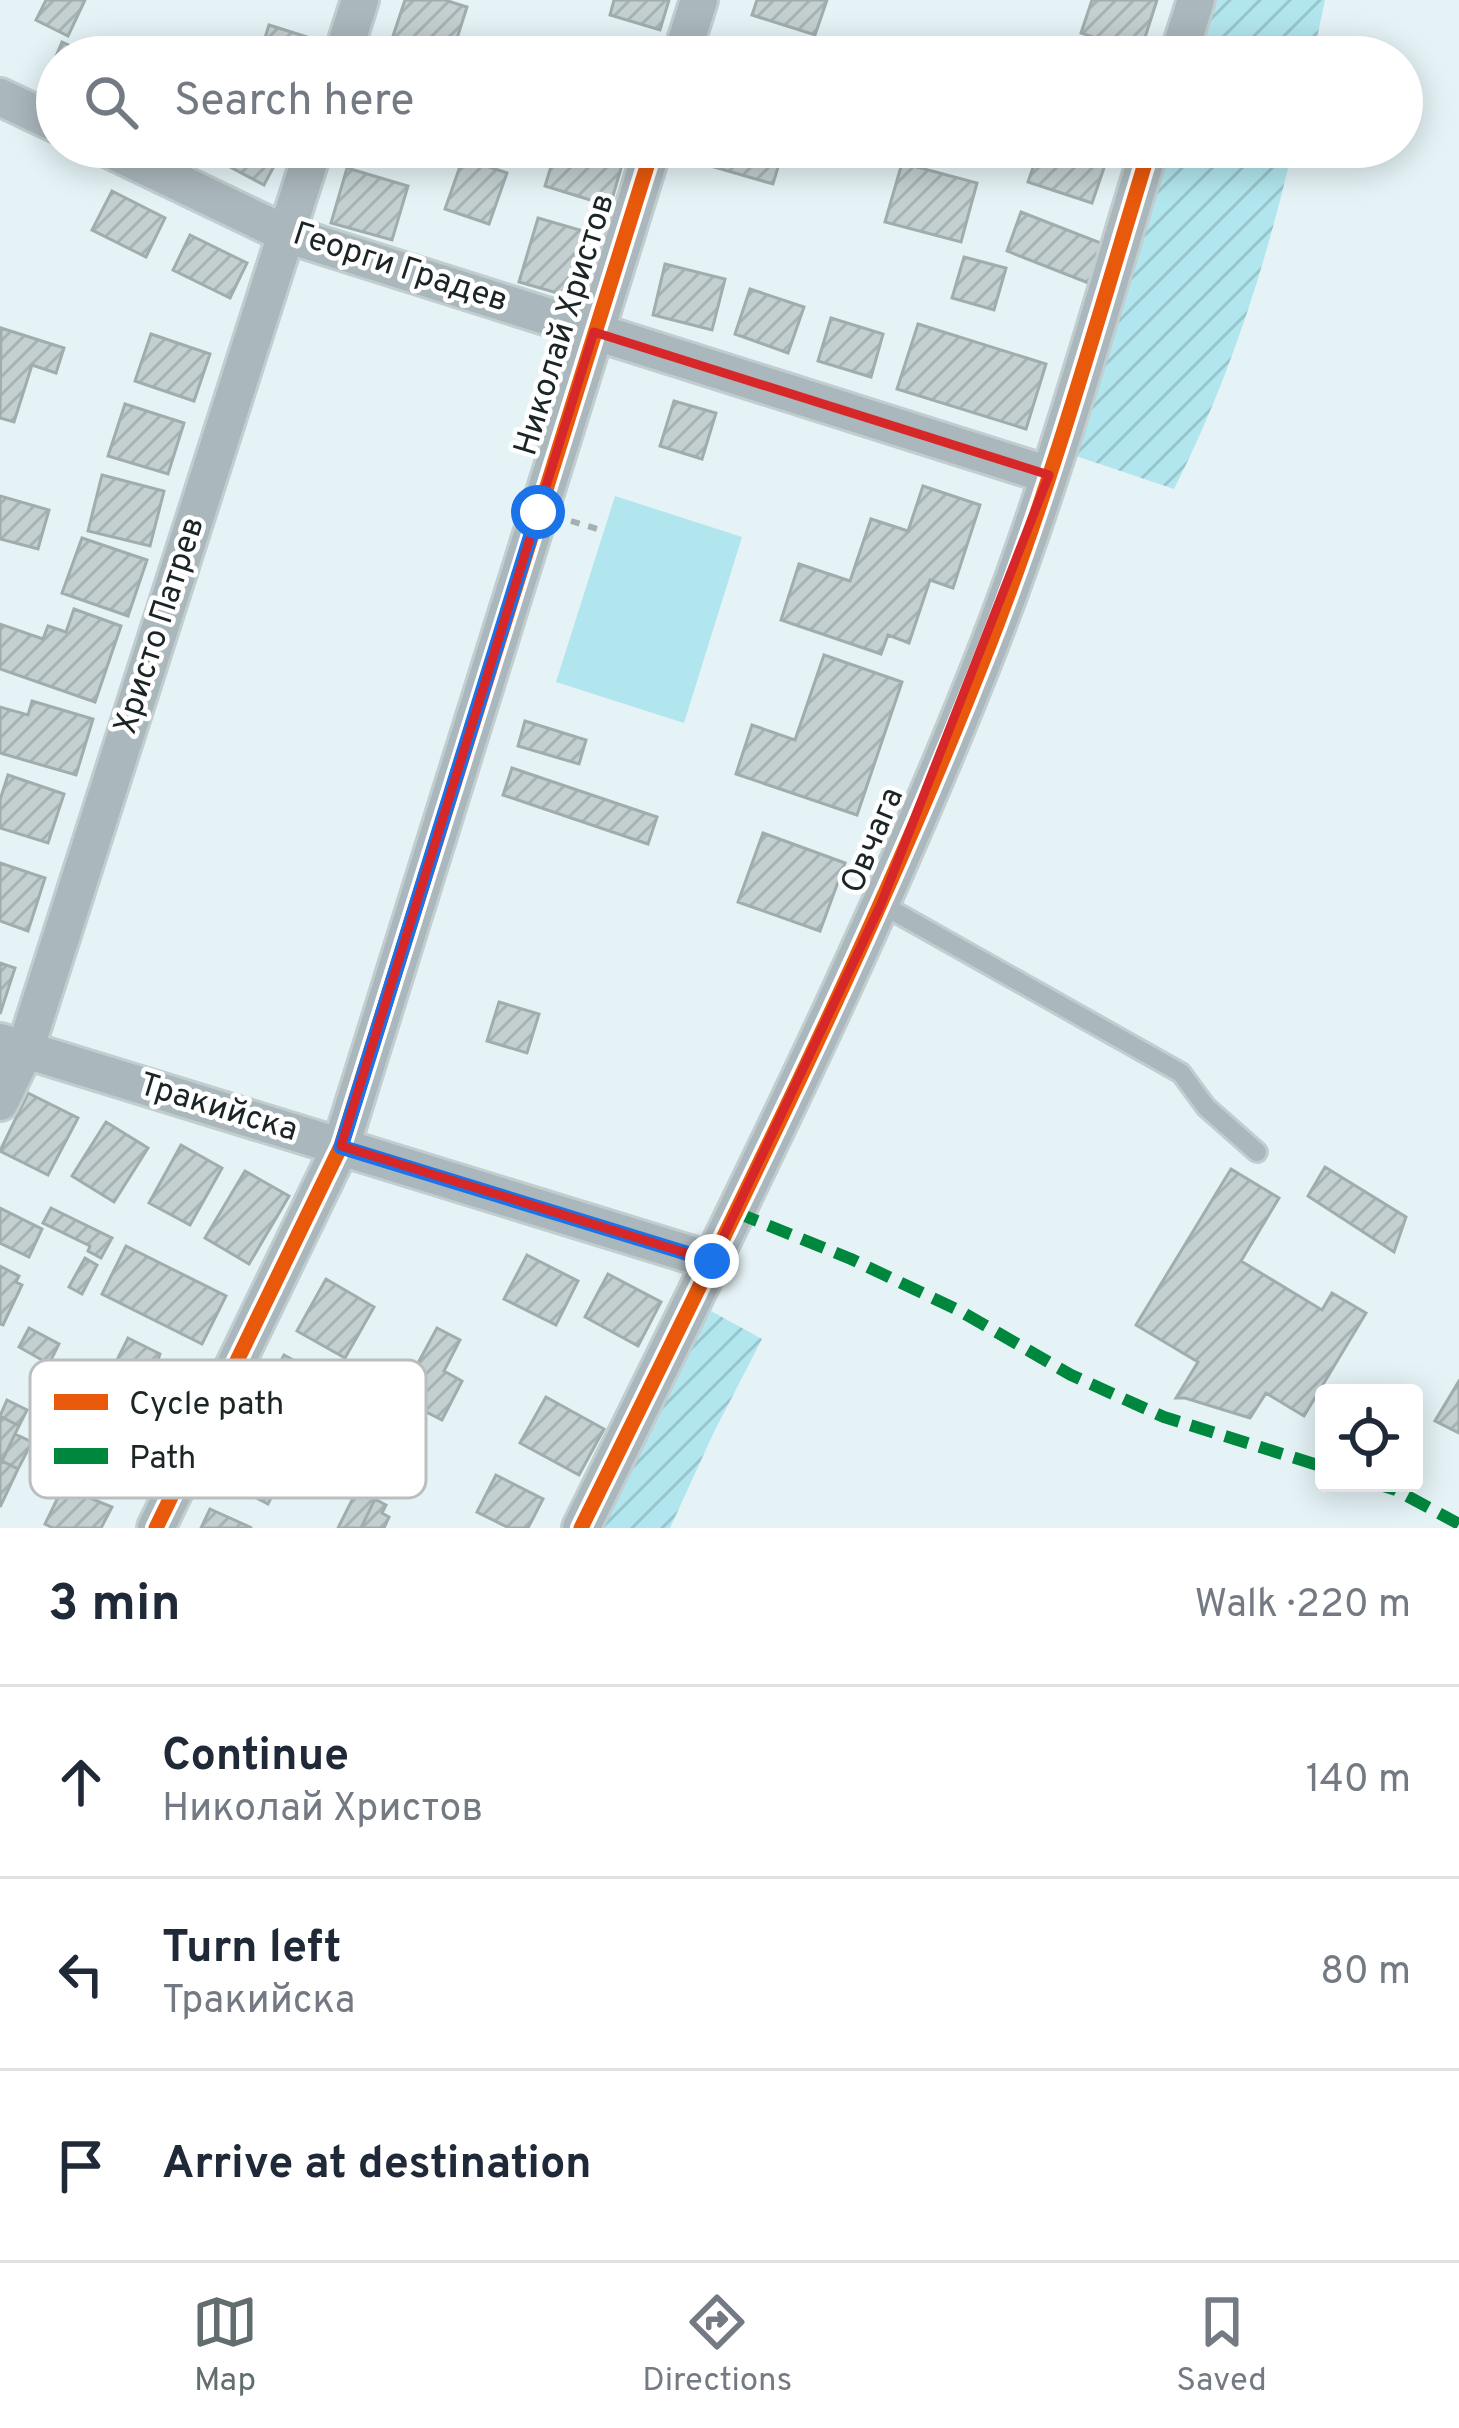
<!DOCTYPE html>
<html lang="en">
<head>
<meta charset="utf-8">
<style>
	body { margin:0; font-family:Overpass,sans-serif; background:#f6f6f7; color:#1f2937 }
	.controls { position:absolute; right:36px; bottom:36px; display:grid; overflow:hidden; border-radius:12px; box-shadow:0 6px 30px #0003 }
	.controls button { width:108px; height:108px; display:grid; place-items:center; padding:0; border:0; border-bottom:3px solid #e0e1e3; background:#fff; color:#1f2937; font:60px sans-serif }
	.stop { position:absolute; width:36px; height:36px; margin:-27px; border:9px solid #1a73e8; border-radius:50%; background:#fff }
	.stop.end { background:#1a73e8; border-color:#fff; box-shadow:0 3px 12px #0008 }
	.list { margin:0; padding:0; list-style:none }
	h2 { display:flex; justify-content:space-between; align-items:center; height:156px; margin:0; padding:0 48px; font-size:51px }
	h2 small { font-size:39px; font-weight:400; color:#747a83 }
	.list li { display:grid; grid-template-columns:78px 1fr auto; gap:36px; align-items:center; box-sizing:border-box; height:192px; padding:0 48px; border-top:3px solid #e0e1e3 }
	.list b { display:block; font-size:45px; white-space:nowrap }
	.list p { margin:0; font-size:39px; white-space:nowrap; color:#747a83 }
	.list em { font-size:39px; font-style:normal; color:#747a83 }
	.icon { flex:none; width:66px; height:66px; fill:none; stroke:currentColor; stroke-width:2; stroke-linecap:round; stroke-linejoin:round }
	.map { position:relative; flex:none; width:1459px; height:1528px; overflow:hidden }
	.search { position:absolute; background:#fff; box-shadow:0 6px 30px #0003; left:36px; right:36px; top:36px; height:132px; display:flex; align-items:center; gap:30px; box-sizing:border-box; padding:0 42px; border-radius:66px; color:#747a83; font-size:45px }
	.sheet { height:732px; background:#fff }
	nav { display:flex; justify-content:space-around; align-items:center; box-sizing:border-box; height:168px; border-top:3px solid #e0e1e3; background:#fff; font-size:33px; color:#747a83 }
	nav a { display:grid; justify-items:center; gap:6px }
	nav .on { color:#626d6f }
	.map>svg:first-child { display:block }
	.green { fill:#b2e6ee }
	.garden { fill:url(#garden-furrows) }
	.building { fill:url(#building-hatch); stroke:#a1adad; stroke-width:3 }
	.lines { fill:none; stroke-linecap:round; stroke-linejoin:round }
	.service-casing { stroke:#c2cdcf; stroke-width:24 }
	.minor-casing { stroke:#c2cdcf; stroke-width:42 }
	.path { stroke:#a5b0b3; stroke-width:6; stroke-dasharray:9 9; stroke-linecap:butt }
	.service { stroke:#aab7bc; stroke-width:18 }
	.minor { stroke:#aab7bc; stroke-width:36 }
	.quiet { stroke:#00873e; stroke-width:12; stroke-dasharray:24 12; stroke-linecap:butt }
	.cycleway-casing { stroke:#fff; stroke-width:22 }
	.cycleway { stroke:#e8590c; stroke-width:15 }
	.route { stroke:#1a73e8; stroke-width:15 }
	.marked { fill:none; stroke:#d62828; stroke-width:9; stroke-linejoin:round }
	.labels { text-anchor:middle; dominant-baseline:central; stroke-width:9; stroke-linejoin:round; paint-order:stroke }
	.street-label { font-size:33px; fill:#1b2526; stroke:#fff }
	.key { fill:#fff; stroke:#bbbebe; stroke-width:3 }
	.key-label { font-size:33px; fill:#1b2526 }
</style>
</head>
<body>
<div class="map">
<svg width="1459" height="1528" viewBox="0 0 1459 1528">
	<defs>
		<pattern id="garden-furrows" width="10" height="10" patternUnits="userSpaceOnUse" patternTransform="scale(3)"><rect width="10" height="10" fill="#b2e6ee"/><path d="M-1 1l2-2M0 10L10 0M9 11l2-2" fill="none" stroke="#98c5cc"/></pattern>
		<pattern id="building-hatch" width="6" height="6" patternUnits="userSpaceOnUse" patternTransform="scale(3)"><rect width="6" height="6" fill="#c3cfd0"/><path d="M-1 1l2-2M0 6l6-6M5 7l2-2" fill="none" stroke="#a7b2b2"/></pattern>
	</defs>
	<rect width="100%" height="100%" fill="#e5f3f6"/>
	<!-- green -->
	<path class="green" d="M615,496L742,537L684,723L556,682Z"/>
	<!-- garden -->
	<path class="garden" d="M1216,0H1325L1313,57H1199Z
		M1170,147H1293C1266,265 1229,381 1174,489L1073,455Z
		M711,1311L762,1339L714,1432L670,1528H598L640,1441Z"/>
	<!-- building -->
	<path class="building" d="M46,0H85L68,36L36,20Z
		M405,0H445L467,7L451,57H438L391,42Z
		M614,0H669L660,30L610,15Z
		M757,0H827L815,35L752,15Z
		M1092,0H1157L1140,53L1081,33Z
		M269,25L323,42L319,57H259Z
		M96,41L117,50L114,57H57V85L46,80L62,42L90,55Z
		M746,45L779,57H742Z
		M219,147H284L264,185L213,158Z
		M557,147H589L624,158L610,206L545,186Z
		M720,147H784L773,184L714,167Z
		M1040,147H1103L1110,150L1092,203L1028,182Z
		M463,158L507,173L489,224L445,209Z
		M902,163L977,183L961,242L885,222Z
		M347,168L408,186L392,240L331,223Z
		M112,191L165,218L146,257L92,230Z
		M1021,212L1106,245L1091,284L1007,251Z
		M538,218L590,233L571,297L519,282Z
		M190,235L247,263L230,298L173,270Z
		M964,257L1006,268L994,310L952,298Z
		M665,264L725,279L712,330L653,315Z
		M750,289L804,307L788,353L735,334Z
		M831,318L883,334L871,377L818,361Z
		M918,324L1046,364L1026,429L897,389Z
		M1,328L64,348L56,373L32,365L14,422L0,418Z
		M151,334L210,354L194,401L135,381Z
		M674,401L716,413L702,459L660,446Z
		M125,404L184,423L168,474L108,456Z
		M102,475L164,491L150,546L88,531Z
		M923,486L980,505L953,588L930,580L909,643L888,635L881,654L781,620L799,564L850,581L871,519L908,531Z
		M0,496L49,510L38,549L0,539Z
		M82,538L147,560L128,616L62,593Z
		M74,609L121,626L95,702L0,669V624L43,639L48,626L66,632Z
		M824,655L902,682L857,815L736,774L752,725L795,740Z
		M32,701L93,719L76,775L0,753V707L28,715Z
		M525,721L586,740L579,764L518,746Z
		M512,768L657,817L648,844L503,795Z
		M8,775L64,794L48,843L0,828V800Z
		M763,833L845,863L820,931L738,902Z
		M0,863L45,878L28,931L0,921Z
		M0,963L15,968L0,1014Z
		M499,1002L539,1014L527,1053L487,1041Z
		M28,1093L78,1118L48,1175L0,1151Z
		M106,1122L148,1148L114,1202L72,1176Z
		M181,1145L222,1168L190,1225L149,1203Z
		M1325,1167L1406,1217L1394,1252L1308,1196Z
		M1231,1169L1279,1198L1241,1261L1322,1310L1332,1293L1366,1313L1304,1416L1266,1393L1250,1418L1185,1398H1176L1198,1362L1136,1325Z
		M245,1171L289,1196L249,1264L205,1238Z
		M0,1208L42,1229L29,1257L0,1243Z
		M51,1208L112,1238L101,1258L88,1251L90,1246L43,1223Z
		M126,1246L226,1296L202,1344L102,1294Z
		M527,1255L578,1281L556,1325L504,1299Z
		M85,1258L97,1265L82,1294L69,1287Z
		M0,1266L19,1276L16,1282L22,1285L3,1325L0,1324Z
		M608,1274L661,1302L638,1346L585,1317Z
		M326,1279L374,1307L345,1358L297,1331Z
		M29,1328L59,1344L49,1364L19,1347Z
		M437,1328L460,1340L444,1371L462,1381L442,1420L399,1398Z
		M128,1338L160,1354L158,1360L179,1371L162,1403L109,1376Z
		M284,1355L338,1384L311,1434L257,1405Z
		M1459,1381V1433L1435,1421Z
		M546,1397L604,1429L579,1475L520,1443Z
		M7,1400L27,1410L19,1426L0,1416Z
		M0,1416L19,1426L2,1461L0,1460Z
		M15,1434L32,1442L18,1469L2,1461Z
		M256,1448L288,1464L268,1504L220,1479L235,1450L251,1458Z
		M2,1461L18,1469L0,1507V1465Z
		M496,1475L543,1499L528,1528H509L477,1512Z
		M63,1487L112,1507L101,1528H53L45,1524Z
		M357,1490L375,1499L361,1528H338Z
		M375,1499L386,1505L382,1513L389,1517L384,1528H361Z
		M210,1509L252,1528H201Z"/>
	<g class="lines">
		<defs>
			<path id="service" d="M881,904L1181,1073L1206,1107L1257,1152"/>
			<path id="minor" d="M342,57L360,0
				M681,57L699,0
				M1178,57L1196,0
				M0,97L57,124
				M105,147L286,234L1049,475
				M0,1042L712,1261
				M0,1102L25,1050L314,147
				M156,1528L341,1146L653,147
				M581,1528C723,1238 870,949 988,648C1052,485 1099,314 1150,147"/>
		</defs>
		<!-- service casing -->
		<use href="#service" class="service-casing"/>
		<!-- minor casing -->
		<use href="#minor" class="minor-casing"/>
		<!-- path -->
		<path class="path" d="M571,521L604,531"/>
		<!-- service -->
		<use href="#service" class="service"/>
		<!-- minor -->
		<use href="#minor" class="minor"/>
		<!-- quiet -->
		<path class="quiet" d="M735,1212L851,1259L960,1311L1071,1375L1164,1417L1324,1467
			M1374,1483L1396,1490L1459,1524"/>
		<defs>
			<path id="cycleway" d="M156,1528L341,1146L653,147
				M581,1528C723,1238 870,949 988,648C1052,485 1099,314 1150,147"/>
		</defs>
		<!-- cycleway casing -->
		<use href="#cycleway" class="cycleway-casing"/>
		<!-- cycleway -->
		<use href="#cycleway" class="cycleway"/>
	</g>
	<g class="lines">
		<!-- route -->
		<path class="route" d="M538,512L341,1147L712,1261"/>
	</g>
	<!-- marked area -->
	<path class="marked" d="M594,332L1049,475L881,904L712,1261L341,1146Z"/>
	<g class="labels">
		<!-- street labels -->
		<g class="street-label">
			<text transform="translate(400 269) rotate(18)">Георги Градев</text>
			<text transform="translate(566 325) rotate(-73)">Николай Христов</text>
			<text transform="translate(161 626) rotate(-72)">Христо Патрев</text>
			<text transform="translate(874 841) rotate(-67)">Овчага</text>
			<text transform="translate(218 1109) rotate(17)">Тракийска</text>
		</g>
	</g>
	<!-- legend -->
	<rect x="30" y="1360" width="396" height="138" rx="18" class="key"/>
	<rect x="54" y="1394" width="54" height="16" fill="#e8590c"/>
	<rect x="54" y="1448" width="54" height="16" fill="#00873e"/>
	<g class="key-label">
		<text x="129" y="1414">Cycle path</text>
		<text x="129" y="1468">Path</text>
	</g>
</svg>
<div class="controls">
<button><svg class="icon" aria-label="locate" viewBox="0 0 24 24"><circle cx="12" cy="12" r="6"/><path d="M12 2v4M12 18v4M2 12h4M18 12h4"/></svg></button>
</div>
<div class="stop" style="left:538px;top:512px"></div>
<div class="stop end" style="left:712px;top:1261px"></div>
<div class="search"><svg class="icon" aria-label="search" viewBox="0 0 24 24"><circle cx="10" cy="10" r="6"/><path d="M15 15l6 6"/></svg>Search here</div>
</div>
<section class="sheet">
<h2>3 min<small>Walk · 220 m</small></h2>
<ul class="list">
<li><svg class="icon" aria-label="ahead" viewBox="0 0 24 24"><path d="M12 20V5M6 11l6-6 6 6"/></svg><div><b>Continue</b><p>Николай Христов</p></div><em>140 m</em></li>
<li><svg class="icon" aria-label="left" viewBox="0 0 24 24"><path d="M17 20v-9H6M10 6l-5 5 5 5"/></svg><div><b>Turn left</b><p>Тракийска</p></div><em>80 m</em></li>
<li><svg class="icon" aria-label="arrive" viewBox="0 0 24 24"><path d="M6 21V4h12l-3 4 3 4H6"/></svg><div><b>Arrive at destination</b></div></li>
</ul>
</section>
<nav>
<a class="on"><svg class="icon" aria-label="map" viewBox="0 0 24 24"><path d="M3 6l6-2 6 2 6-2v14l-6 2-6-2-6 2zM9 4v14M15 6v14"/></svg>Map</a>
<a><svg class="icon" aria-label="directions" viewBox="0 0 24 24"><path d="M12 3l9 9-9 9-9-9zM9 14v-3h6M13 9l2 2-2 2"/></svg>Directions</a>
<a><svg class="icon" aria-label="saved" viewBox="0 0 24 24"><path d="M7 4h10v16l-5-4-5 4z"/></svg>Saved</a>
</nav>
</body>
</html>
